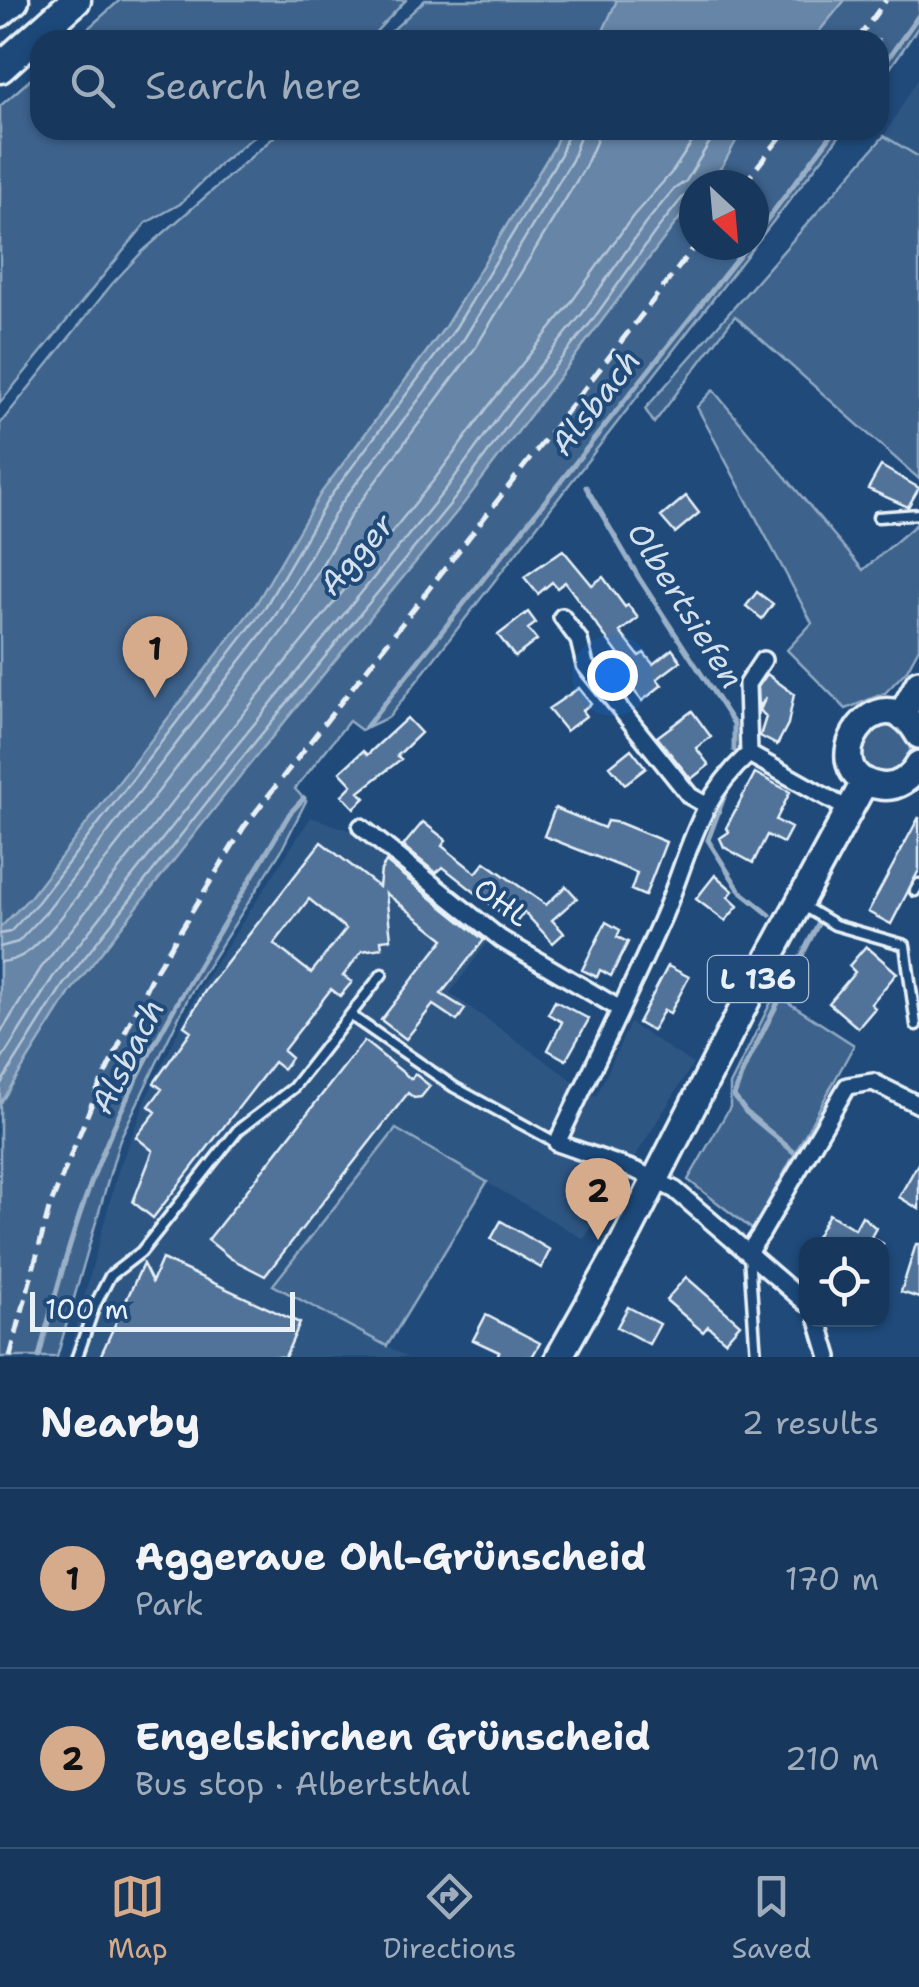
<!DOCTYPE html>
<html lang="en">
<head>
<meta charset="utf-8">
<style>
	body { margin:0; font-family:"Shantell Sans",sans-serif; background:#203f62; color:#f1f3f6 }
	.controls { position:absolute; right:30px; bottom:30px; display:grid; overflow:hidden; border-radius:20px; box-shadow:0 2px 8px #0004 }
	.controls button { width:90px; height:90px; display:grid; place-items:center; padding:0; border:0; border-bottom:2px solid #365272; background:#17385c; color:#f1f3f6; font:50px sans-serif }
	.compass { position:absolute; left:679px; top:170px; width:90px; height:90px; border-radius:50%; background:#17385c; box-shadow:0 2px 8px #0004; rotate:154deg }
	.scale { position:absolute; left:30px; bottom:25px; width:265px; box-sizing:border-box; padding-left:10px; border:5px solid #e8f1f8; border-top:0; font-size:28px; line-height:35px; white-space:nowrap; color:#e8f1f8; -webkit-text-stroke:8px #1f4a7a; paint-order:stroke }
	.you { position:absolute; left:612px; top:675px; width:35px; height:35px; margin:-25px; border:8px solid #fff; border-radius:50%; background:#1a73e8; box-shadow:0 0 0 15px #1a73e833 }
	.badge { display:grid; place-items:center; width:65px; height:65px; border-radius:50%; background:#d6ab8b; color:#111; font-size:32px; font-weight:700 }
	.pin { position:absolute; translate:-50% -82px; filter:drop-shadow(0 2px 5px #0008) }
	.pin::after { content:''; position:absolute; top:52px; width:35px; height:30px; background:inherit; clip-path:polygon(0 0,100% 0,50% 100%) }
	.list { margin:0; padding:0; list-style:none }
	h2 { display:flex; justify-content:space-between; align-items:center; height:130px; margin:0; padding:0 40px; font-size:42px }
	h2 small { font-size:32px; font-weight:400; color:#9eacbb }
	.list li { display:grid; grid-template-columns:65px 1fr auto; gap:30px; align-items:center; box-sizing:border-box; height:180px; padding:0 40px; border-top:2px solid #365272 }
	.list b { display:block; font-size:38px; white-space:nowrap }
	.list p { margin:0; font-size:32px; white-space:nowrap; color:#9eacbb }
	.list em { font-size:32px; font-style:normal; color:#9eacbb }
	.icon { flex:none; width:55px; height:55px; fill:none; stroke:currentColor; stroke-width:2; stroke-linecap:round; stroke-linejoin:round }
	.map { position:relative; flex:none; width:919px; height:1357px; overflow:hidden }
	.search { position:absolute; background:#17385c; box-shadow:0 2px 8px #0004; left:30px; right:30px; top:30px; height:110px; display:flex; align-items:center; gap:25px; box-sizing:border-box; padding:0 35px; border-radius:30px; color:#9eacbb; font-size:38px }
	.sheet { height:490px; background:#17385c }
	nav { display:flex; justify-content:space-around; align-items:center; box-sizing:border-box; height:140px; border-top:2px solid #365272; background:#17385c; font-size:28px; color:#9eacbb }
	nav a { display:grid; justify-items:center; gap:5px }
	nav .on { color:#d6ab8b }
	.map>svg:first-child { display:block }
	.built { fill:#2e5683 }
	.green { fill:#3c628c; stroke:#92aac2; stroke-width:2.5; fill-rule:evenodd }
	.water { fill:#6685a7; stroke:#9ab0c7; stroke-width:2.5 }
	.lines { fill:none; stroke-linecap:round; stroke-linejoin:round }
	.shore { stroke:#b4c6d8; stroke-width:2.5 }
	.stream { stroke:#9ab0c7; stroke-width:5 }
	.building { fill:#517399; stroke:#e8f1f8; stroke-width:2.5; fill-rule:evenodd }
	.lane-casing { stroke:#e8f1f8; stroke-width:15 }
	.street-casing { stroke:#e8f1f8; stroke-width:22 }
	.primary-casing { stroke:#e8f1f8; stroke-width:32 }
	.highway-casing { stroke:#e8f1f8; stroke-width:35 }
	.lane { stroke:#1f4a7a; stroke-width:8 }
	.street { stroke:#1f4a7a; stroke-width:15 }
	.primary { stroke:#1f4a7a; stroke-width:25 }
	.highway { stroke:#1f4a7a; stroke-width:28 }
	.rail { stroke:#e8f1f8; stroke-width:5; stroke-dasharray:15 8; stroke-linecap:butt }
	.labels { text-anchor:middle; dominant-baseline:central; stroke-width:8; stroke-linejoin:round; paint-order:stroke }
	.shield { fill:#1f4a7a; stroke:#acbfd2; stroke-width:2.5 }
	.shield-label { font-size:28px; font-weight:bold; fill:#e8f1f8 }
	.street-label { font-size:30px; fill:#e8f1f8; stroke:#1f4a7a }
	.water-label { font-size:32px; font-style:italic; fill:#d4e1ec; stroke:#1f4a7a }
</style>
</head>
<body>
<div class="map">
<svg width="919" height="1357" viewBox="0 0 919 1357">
	<rect width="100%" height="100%" fill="#1f4a7a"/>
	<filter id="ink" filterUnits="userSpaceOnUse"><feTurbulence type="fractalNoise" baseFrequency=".01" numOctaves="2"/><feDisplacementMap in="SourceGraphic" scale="20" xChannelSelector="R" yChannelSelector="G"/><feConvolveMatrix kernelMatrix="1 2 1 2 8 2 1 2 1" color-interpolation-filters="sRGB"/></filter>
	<g filter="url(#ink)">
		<!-- built -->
		<path class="built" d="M919,77V157L884,136Z
			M311,817L361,834L490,939L450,993L596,1097L630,1023L693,1064L584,1239L395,1129L274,1284L407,1357H68L118,1171L149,1092L199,989Z"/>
		<!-- green -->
		<path class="green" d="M120,0H406L368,40H75Z
			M425,0H919V26L879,84V40H382Z
			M40,71V130H262L221,163L180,204L146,223L0,403V106Z
			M282,130H844L389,717L361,730L349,721L295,789L306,801L281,851L190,994L120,1139L57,1357H0V424L112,284L143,251ZM694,185H754V245H694Z
			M884,136L919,157V479L735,316L654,423L645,409Z
			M713,390L863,570L919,522V648L907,670L885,693L846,709L787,650L812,623L697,407Z
			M860 750a25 25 0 1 1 50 0a25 25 0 1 1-50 0Z
			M775,994L854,1045L753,1230L688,1180L730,1107V1085Z
			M396,1129L487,1182L387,1346L273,1285Z"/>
		<!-- water -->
		<path class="water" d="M617,0H845L812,40H599Z
			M561,130H742L723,165L706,185H694V199L464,503L241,775L71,991L0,1104V928L31,896L256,604L321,493L445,327L553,149Z"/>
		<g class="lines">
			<!-- shore -->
			<path class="shore" d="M0,934L10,932L38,902L264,609L329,498L453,332L561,154L569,130
				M0,947L18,942L48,910L275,616L340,505L464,339L572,160L582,130
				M0,962C27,961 42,939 59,920L287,625L352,513L476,347L585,167L596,142L597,130
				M0,1034L41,968L212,752L434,480L491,403L570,304L633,216L673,171L700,130
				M0,1062L53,977L224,761L446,489L502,412L582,314L645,224L673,190L686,181L717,130
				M0,1085L63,985L233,769L456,497L512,419L592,321L655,232L683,197L694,194"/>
			<!-- stream -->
			<path class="stream" d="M879,71L919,15
				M754,237L835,130
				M586,487L639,578L734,724V750
				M366,727L748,245
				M727,789L708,840L740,891L770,915
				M795,1153L746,1112L734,1096L743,1071L819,922
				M39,1357C60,1274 84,1189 121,1111C169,1008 232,912 290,813L304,798"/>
		</g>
		<!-- building -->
		<path class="building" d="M881,466L919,488L908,507L868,489Z
			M686,496L699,513L675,533L661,517Z
			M563,550L592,585L603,577L625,607L628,605L638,618L620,632L639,656L644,653L653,664L672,649L681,661L657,679L662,685L642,701L628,683L634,679L627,666L565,582L557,588L552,582L538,594L524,577Z
			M757,592L773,604L762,619L746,606Z
			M528,612L536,623L528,629L537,640L515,657L498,635Z
			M767,674L794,694L788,724L777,745L760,736L766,717L760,710L766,697L759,709L758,687Z
			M579,688L591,703L582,711L586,716L566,731L548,709Z
			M692,711L711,737L696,748L709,765L691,779L657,737Z
			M407,718L421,733L397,756L401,759L359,792L365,798L354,808L342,795L352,785L340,772L363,751L367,755Z
			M631,749L646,768L625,784L610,766Z
			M755,773L790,792L776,820L791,828L783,843L767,835L753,863L724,847L720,838L729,832L726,828Z
			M555,808L604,828L607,821L620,823L666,842L645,896L631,890L637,873L544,836Z
			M919,817V870L891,924L868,912Z
			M423,822L446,840L442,846L476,873L485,862L546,905L566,886L577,898L552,920L564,933L553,943L524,912L515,924L443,867L436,873L403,846Z
			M321,842L379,887L381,870L386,862L484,940L441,994L465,1009L457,1021L433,1005L406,1039L381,1020L444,939L386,893L391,939L381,940L382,948L362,951L343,976L352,982L340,996L331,989L283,1051L291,1058L283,1069L274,1062L153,1218L133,1202L153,1151L136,1137L156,1112L149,1106L162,1089L154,1083L191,1031L184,1026L205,991ZM309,899L346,929L311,973L274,944Z
			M715,875L733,891L728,897L738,906L725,921L696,899Z
			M606,922L620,930L617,937L628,942L611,976L600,970L597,977L582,970Z
			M866,946L897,973L871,1004L875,1008L858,1028L829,1003L855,972L849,966Z
			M668,966L689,977L670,1013L664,1010L652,1031L638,1023Z
			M555,1001L589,1019L566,1060L548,1050L562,1022L548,1014Z
			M364,1041L411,1079L415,1074L430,1086L421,1097L414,1098L408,1093L265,1276L230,1258L208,1240Z
			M919,1162V1209L899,1197Z
			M829,1214L855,1229L862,1216L876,1228L871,1237L884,1244H812Z
			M501,1221L550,1250L541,1268L491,1239Z
			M916,1244H919V1298L901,1292Z
			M162,1259L300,1323L285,1357H100L143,1264L152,1282Z
			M686,1277L740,1324L725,1341L708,1326L703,1332L666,1300Z
			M628,1307L660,1324L649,1344L617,1327Z
			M486,1315L540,1343L532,1357H497L499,1352L473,1340Z"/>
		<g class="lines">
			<defs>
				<path id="lane" d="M878,517L919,514
					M915,891L919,884
					M803,906L835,925L905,945L916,1025
					M350,1015L454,1087L557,1143
					M749,1255L756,1357
					M77,1357L95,1305L110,1276L141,1252L238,1130L293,1088L382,974"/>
				<path id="street" d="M562,617L579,640L585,665L690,796L706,805
					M749,754L747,684L763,660
					M361,827L501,939L620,1009
					M749,1251L761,1234L847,1086L873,1082L919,1105
					M806,1303L675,1190L637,1171L557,1143C592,1069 628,996 661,921C689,858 695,801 749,754L851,811
					M818,1320L829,1357"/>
				<path id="primary" d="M901,716L919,683
					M919,735C880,664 807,775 880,786C897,789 911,778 919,764
					M559,1357L623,1243L756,982L865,781"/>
				<path id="highway" d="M0,12L14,0
					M0,68L76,0"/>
			</defs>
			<!-- lane casing -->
			<use href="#lane" class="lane-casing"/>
			<!-- street casing -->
			<use href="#street" class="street-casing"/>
			<!-- primary casing -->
			<use href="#primary" class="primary-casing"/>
			<!-- highway casing -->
			<use href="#highway" class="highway-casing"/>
			<!-- lane -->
			<use href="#lane" class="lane"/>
			<!-- street -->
			<use href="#street" class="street"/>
			<!-- primary -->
			<use href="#primary" class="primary"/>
			<!-- highway -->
			<use href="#highway" class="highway"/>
			<!-- rail -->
			<path class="rail" d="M857,40L886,0
				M743,185L786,130
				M10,1357L49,1209L97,1091L150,980L244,827L696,245"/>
		</g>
	</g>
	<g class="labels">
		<!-- shield labels -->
		<rect class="shield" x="708" y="956" width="100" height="46" rx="8"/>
		<g class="shield-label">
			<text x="758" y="979">L 136</text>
		</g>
		<!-- street labels -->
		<g class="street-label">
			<text transform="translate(502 902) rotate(36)">OHL</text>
		</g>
		<!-- water labels -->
		<g class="water-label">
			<text transform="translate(595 402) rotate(-52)">Alsbach</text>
			<text transform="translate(356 554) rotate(-49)">Agger</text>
			<text transform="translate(686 605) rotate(58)">Olbertsiefen</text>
			<text transform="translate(127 1056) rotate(-63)">Alsbach</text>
		</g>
	</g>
</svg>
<div class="controls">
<button><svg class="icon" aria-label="locate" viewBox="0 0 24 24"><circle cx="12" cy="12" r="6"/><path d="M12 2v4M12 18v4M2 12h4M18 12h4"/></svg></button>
</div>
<svg class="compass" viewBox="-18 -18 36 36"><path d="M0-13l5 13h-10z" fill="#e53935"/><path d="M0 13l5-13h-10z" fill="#9eacbb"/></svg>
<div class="scale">100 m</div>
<div class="you"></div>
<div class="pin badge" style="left:155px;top:698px">1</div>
<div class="pin badge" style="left:598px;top:1240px">2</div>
<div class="search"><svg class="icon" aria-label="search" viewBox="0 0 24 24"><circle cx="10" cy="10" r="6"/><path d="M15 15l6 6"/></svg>Search here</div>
</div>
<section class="sheet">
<h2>Nearby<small>2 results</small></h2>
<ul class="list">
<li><span class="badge">1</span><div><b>Aggeraue Ohl-Grünscheid</b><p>Park</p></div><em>170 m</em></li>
<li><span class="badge">2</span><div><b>Engelskirchen Grünscheid</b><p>Bus stop · Albertsthal</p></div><em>210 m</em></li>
</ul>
</section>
<nav>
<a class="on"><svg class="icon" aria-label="map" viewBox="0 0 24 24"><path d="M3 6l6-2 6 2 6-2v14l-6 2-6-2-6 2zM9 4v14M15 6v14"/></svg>Map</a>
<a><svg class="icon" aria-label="directions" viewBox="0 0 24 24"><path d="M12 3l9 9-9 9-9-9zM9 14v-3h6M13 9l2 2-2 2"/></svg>Directions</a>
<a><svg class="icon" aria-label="saved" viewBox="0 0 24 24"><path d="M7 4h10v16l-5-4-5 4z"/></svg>Saved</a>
</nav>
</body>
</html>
